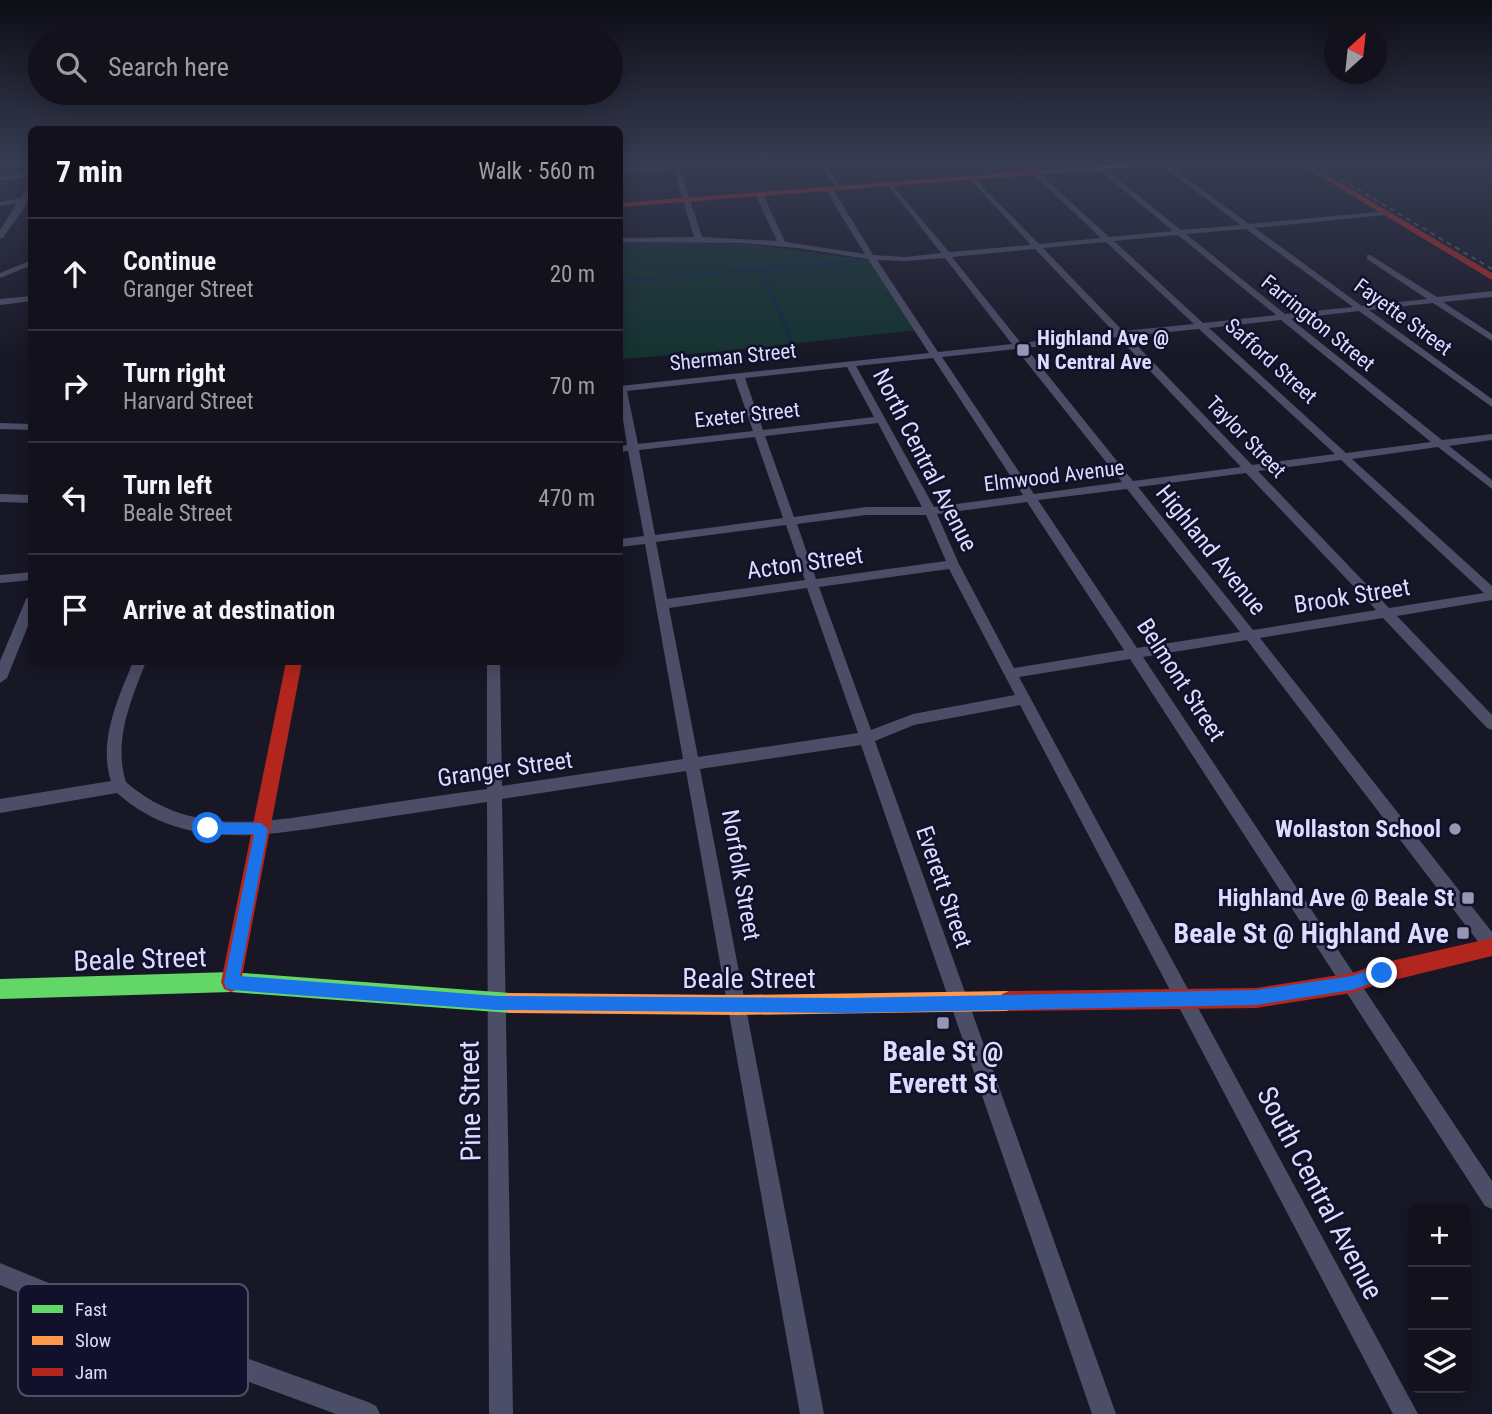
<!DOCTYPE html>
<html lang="en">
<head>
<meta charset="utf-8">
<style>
	body { margin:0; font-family:"Roboto Condensed",sans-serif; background:#1f1f29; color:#f1f3f6 }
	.controls { position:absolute; right:21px; bottom:21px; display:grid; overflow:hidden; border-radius:10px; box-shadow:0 4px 18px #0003 }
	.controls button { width:63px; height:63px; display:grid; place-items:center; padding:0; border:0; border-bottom:2px solid #31313b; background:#12111c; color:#f1f3f6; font:35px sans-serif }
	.compass { position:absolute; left:1324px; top:21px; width:63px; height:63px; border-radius:50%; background:#12111c; box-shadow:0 4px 18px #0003; rotate:27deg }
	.stop { position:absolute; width:21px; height:21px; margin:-16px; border:5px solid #1a73e8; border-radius:50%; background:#fff }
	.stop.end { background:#1a73e8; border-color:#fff; box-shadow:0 2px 7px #0008 }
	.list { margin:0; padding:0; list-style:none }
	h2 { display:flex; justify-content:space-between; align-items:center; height:91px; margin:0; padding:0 28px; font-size:30px }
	h2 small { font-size:23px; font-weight:400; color:#9c9da3 }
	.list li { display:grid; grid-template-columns:46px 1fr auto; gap:21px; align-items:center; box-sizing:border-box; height:112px; padding:0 28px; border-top:2px solid #31313b }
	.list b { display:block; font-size:26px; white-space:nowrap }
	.list p { margin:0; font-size:23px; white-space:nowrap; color:#9c9da3 }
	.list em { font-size:23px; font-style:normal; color:#9c9da3 }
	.icon { flex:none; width:38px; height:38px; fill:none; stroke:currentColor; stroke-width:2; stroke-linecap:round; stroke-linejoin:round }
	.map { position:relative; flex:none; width:1492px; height:1414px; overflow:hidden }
	.search { position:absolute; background:#12111c; box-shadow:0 4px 18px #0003; left:28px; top:28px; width:595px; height:77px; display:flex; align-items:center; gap:18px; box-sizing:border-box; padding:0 24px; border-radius:38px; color:#9c9da3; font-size:26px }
	.panel { position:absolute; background:#12111c; box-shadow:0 4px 18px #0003; left:28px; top:126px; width:595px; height:539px; border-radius:10px }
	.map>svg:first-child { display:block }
	.green { fill:#143230 }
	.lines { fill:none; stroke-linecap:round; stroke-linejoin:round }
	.stream-far1 { stroke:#0d2a4c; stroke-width:2 }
	.stream { stroke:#0d2a4c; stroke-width:2.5 }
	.street { fill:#4c4d67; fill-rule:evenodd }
	.fast { fill:#63d668; fill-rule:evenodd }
	.slow { fill:#ff974d; fill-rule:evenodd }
	.jam { fill:#b3261e; fill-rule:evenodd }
	.rail { stroke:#455e6e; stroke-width:2; stroke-dasharray:5 4.5; stroke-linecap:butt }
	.route { fill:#1a73e8 }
	.poi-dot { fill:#9797b3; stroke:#12112c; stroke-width:2.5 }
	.labels { text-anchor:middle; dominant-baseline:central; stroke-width:5; stroke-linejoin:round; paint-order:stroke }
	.far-street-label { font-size:21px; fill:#dcdcff; stroke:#12112c }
	.far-poi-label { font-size:21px; font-weight:bold; fill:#dcdcff; stroke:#12112c; text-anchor:start }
	.street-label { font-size:24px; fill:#dcdcff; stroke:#12112c }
	.poi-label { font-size:24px; font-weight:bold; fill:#dcdcff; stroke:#12112c; text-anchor:end }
	.near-poi-label { font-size:28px; font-weight:bold; fill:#dcdcff; stroke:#12112c; text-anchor:end }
	.near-street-label { font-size:28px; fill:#dcdcff; stroke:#12112c }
	.key { fill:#12112c; stroke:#4f4e6b; stroke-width:2 }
	.key-label { font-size:19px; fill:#dcdcff }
</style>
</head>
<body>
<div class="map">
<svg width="1492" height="1414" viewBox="0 0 1492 1414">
	<rect width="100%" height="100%" fill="#181726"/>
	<!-- green -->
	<path class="green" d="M620,242L749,244L863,259L875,262L918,330L715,352L620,359Z"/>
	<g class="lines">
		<!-- stream-far1 -->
		<path class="stream-far1" d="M620,247L648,244L715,247
			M762,269L775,302
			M620,281L859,261"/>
		<!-- stream -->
		<path class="stream" d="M775,301L791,341"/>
		<!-- street -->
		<path class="street" d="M671,160H677L679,165L791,160L680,169L702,237L777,241L755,194L759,192L763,194L785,242L865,254L825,189L829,187L833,189L873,255L905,257L941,253L888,185L890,182L949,252L1031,245L969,178L971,175L1039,244L1101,238L1018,160H1025L1109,237L1173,231L1087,160H1094L1181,230L1241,225L1154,160H1161L1249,224L1388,211L1389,213L1385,215L1255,228L1362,306L1427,299L1367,259V255H1370L1437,297L1492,291V297L1443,302L1492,334V341L1433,303L1369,310L1492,399V407L1359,311L1291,319L1442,440L1492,434V440L1449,446L1492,480V489L1438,447L1352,459L1492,586V600L1397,616L1492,715V730L1487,728L1383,618L1260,638L1492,932V954L1486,952L1247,640L1143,657L1492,1181V1209L1485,1206L1130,659L1019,677L1418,1414H1393L1020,705L914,725L875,741L1116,1414H1092L861,745L700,769L824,1414H800L686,771L502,799L513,1414H489L487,802C441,809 394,816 348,823C268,835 184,853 117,793L0,813V799L111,781C98,742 118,698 133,662H146C131,699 113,742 126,782C192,840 271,821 350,809C395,802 441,795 487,789V662H500L502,786L683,759L645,544L620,547V539L644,536L628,451L620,452V446L627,445L620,401V386L929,353L868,259L798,248L742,243L620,242V238L694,237L674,170L620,173V169L672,166ZM1246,229L1353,307L1285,314L1186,234ZM1178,235L1276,315L1203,323L1114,241ZM1106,242L1194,324L1123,331L1043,248ZM1035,249L1114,332L1021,343L952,257ZM945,258L1012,344L938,352L877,260L905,261ZM1281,320L1431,442L1346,453L1209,328ZM1199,329L1335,454L1252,465L1128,336ZM1118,337L1241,467L1133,481L1026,348ZM1016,349L1122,482L1034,494L942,357ZM933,358L1023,495L934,507L856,366ZM847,367L874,417L763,430L745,378ZM735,379L753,431L638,444L627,391ZM878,423L922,507H866L794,517L765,436ZM755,437L783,518L655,535L639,450ZM1341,460L1484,593L1389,608L1258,471ZM1246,473L1376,610L1253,630L1138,487ZM1127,489L1240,632L1137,648L1038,500ZM1027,502L1124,650L1014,668L959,564L937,514ZM866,515H926L946,561L816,579L797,524ZM786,525L805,580L667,599L656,542ZM949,569L1015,695L913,714L871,730L819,587ZM807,588L858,733L698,757L669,608Z
			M818,160H824L841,189H837Z
			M32,172V176L0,181V177Z
			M32,184C32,202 13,222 3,238H0V230L17,203L0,206V202L20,198Z
			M32,260V265L0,278V273Z
			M32,296V301L0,305V299Z
			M0,423L32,424V430L0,429Z
			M0,494L32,495V503L0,502Z
			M32,572V580L0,583V575Z
			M32,595V616L7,678L0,683V661L26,599Z
			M0,1263L122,1313L368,1402L376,1406L380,1414H336L122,1335L0,1285Z"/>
		<!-- fast -->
		<path class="fast" d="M231,972L510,993L517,996L520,1003L517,1010L510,1013L231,992L0,999V979Z"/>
		<!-- slow -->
		<path class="slow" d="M1166,160H1194L1094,170L1090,168Z
			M1009,991L1016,994L1019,1001L1016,1008L1009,1011L737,1015L510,1013L503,1010L500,1003L503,996L510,993L737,995Z"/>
		<!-- jam -->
		<path class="jam" d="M1293,160H1302L1492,273V280Z
			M1094,166L1097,170L620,207V203Z
			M286,662H302L241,982L238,989L231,992L224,989L221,982Z
			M1492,938V956L1382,983L1352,993L1256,1008L1009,1011L1002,1008L999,1001L1002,994L1009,991L1256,988L1352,973L1382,963Z"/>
		<!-- rail -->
		<path class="rail" d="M1308,160L1492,269"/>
	</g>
	<!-- sky -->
	<linearGradient id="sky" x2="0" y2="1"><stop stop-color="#0d0d15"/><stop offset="0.45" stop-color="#373c52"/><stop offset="1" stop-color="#373c52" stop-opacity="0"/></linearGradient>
	<rect width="1492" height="358" fill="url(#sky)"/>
	<!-- route -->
	<path class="route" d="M208,823H261L268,829L240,976L497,996L848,998L1256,990L1352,976L1382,966L1389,973L1387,978L1352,990L1256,1005L848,1013L497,1010L232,990L226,988L224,982L254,834H208L201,828Z"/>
	<!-- markers -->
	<g class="poi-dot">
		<rect x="1016" y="343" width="14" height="14" rx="3.5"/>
		<circle cx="1455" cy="829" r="7"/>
		<rect x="1461" y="891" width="14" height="14" rx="3.5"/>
		<rect x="1456" y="926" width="14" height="14" rx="3.5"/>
		<rect x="936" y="1016" width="14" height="14" rx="3.5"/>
	</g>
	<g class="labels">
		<!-- far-street labels -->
		<g class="far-street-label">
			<text transform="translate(1403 317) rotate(36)">Fayette Street</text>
			<text transform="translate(1318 323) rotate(39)">Farrington Street</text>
			<text transform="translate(733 357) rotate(-6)">Sherman Street</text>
			<text transform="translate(1271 361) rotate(42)">Safford Street</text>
			<text transform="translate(747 415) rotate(-6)">Exeter Street</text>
			<text transform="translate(1246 437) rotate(46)">Taylor Street</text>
			<text transform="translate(1054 476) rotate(-7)">Elmwood Avenue</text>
		</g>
		<!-- far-poi labels -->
		<g class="far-poi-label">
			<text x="1037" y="338">Highland Ave @<tspan x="1037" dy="24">N Central Ave</tspan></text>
		</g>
		<!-- street labels -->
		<g class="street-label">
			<text transform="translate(925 460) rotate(63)">North Central Avenue</text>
			<text transform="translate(1211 550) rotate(51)">Highland Avenue</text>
			<text transform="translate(805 563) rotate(-8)">Acton Street</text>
			<text transform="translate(1352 596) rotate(-9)">Brook Street</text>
			<text transform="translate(1181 680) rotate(57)">Belmont Street</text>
			<text transform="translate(505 769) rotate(-8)">Granger Street</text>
			<text transform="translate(741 875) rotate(80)">Norfolk Street</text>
			<text transform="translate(944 887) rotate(71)">Everett Street</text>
		</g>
		<!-- poi labels -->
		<g class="poi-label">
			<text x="1441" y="829">Wollaston School</text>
			<text x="1454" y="898">Highland Ave @ Beale St</text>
		</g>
		<!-- near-poi labels -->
		<g class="near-poi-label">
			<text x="1449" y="933">Beale St @ Highland Ave</text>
			<text x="943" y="1051" text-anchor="middle">Beale St @<tspan x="943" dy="32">Everett St</tspan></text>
		</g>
		<!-- near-street labels -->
		<g class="near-street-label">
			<text transform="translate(140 959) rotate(-2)">Beale Street</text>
			<text x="749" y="978">Beale Street</text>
			<text transform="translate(470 1101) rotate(-91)">Pine Street</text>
			<text transform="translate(1320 1193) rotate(62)">South Central Avenue</text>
		</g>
	</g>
	<!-- legend -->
	<rect x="18" y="1284" width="230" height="112" rx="10" class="key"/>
	<rect x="32" y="1305" width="31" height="8" fill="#63d668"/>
	<rect x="32" y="1336" width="31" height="9" fill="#ff974d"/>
	<rect x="32" y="1368" width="31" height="8" fill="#b3261e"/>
	<g class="key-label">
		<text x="75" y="1316">Fast</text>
		<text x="75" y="1347">Slow</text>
		<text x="75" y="1379">Jam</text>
	</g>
</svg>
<div class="controls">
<button>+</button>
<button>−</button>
<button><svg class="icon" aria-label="layers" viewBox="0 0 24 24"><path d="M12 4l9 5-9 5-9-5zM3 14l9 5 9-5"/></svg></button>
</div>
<svg class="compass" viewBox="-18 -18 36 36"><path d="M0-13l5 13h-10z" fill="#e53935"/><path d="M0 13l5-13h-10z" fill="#9c9da3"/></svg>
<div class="stop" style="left:208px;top:828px"></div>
<div class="stop end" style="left:1382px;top:973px"></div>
<div class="search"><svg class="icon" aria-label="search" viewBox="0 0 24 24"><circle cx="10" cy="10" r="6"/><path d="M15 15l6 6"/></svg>Search here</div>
<section class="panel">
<h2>7 min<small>Walk · 560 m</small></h2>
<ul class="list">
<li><svg class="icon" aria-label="ahead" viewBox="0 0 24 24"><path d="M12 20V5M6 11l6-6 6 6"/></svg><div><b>Continue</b><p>Granger Street</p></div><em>20 m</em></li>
<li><svg class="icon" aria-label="right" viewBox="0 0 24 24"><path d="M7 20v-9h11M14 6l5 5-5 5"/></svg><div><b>Turn right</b><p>Harvard Street</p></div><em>70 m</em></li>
<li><svg class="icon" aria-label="left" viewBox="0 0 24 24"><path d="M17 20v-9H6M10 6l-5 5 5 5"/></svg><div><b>Turn left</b><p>Beale Street</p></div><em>470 m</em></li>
<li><svg class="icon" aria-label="arrive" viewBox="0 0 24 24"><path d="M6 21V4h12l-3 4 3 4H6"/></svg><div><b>Arrive at destination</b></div></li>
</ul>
</section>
</div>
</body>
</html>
